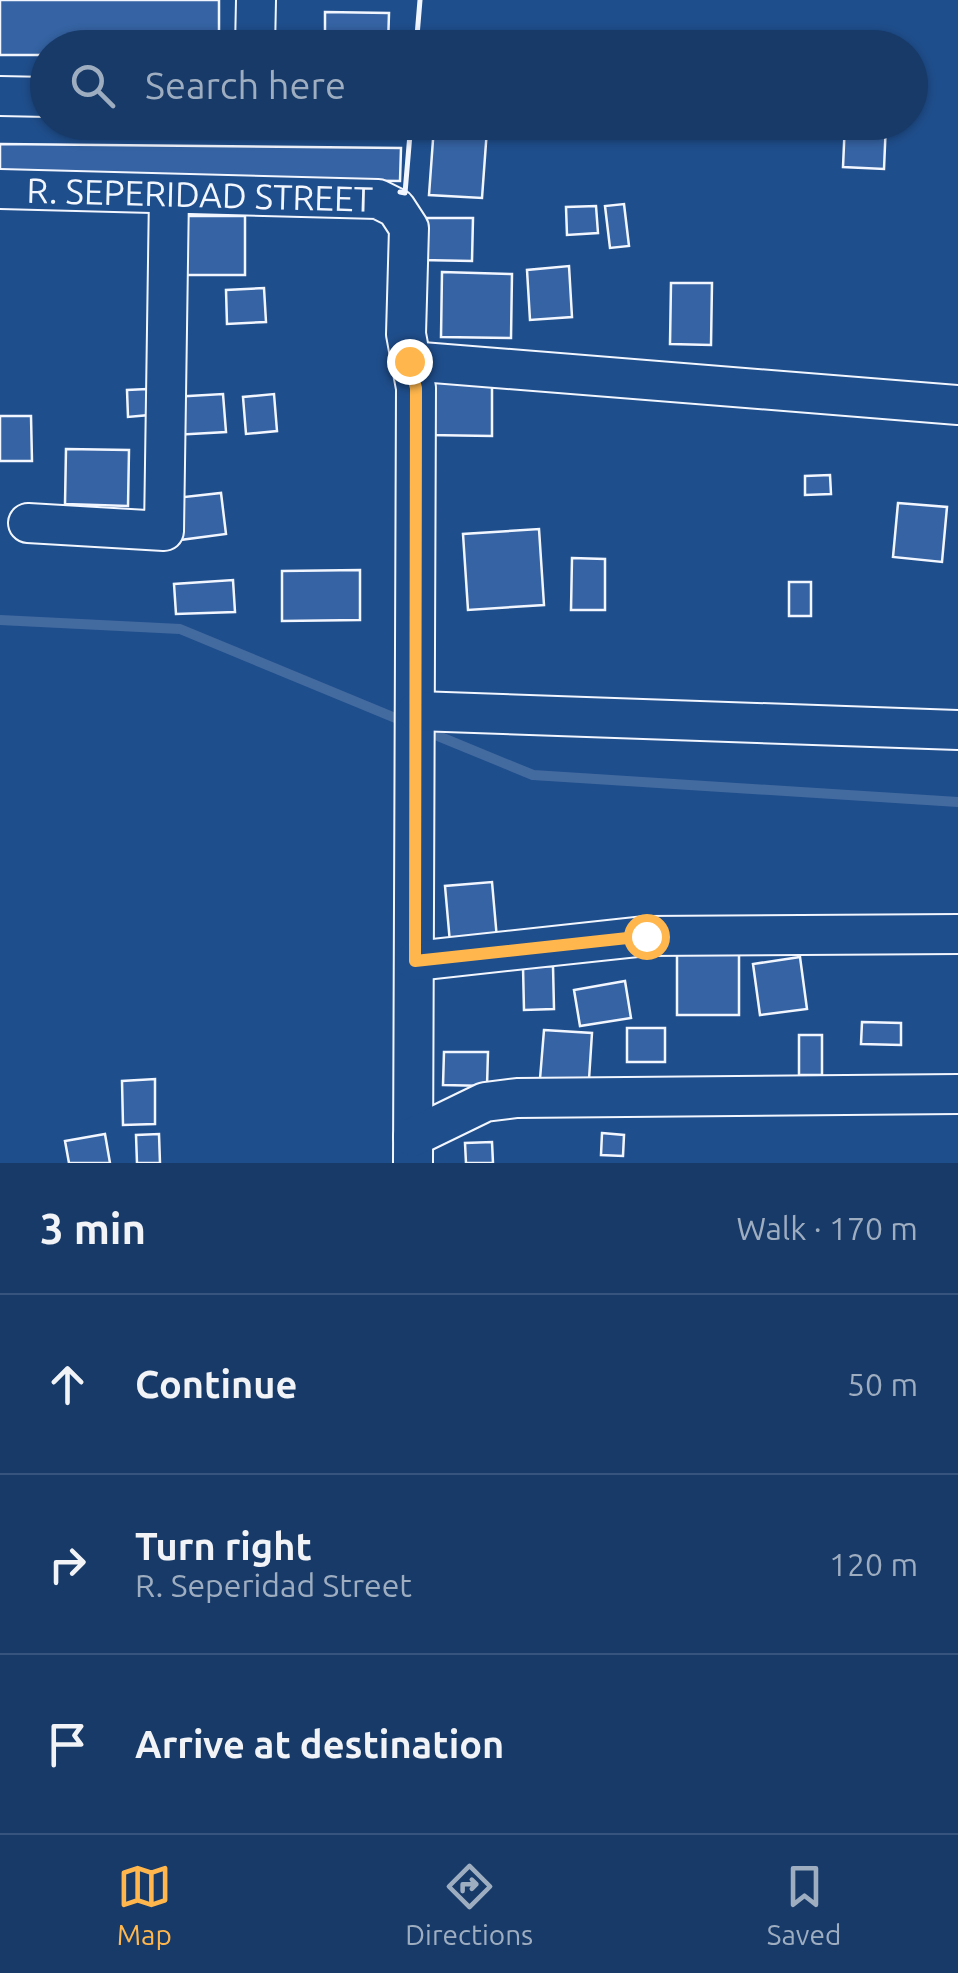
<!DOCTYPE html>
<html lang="en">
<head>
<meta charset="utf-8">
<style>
	body { margin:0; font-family:Ubuntu,sans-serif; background:#244571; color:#f1f3f6 }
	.stop { position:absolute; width:30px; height:30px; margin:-22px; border:8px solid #ffb74d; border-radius:50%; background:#fff }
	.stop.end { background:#ffb74d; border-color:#fff; box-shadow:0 2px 10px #0008 }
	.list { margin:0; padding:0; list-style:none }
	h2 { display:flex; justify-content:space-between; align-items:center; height:130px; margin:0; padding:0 40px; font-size:42px }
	h2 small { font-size:32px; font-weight:400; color:#9eadc0 }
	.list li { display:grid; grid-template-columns:65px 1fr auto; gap:30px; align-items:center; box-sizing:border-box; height:180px; padding:0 40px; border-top:2px solid #36547d }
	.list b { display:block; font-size:38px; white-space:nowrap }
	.list p { margin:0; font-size:32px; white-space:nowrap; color:#9eadc0 }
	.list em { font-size:32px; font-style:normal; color:#9eadc0 }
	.icon { flex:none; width:55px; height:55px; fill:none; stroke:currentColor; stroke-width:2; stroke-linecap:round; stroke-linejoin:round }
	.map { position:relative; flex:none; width:958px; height:1163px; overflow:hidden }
	.search { position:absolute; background:#173a69; box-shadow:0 2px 8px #0004; left:30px; right:30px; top:30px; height:110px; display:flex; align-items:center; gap:25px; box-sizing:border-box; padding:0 35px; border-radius:55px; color:#9eadc0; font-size:38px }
	.sheet { height:670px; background:#173a69 }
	nav { display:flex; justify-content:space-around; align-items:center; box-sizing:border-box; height:140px; border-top:2px solid #36547d; background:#173a69; font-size:28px; color:#9eadc0 }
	nav a { display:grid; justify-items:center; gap:5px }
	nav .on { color:#ffb74d }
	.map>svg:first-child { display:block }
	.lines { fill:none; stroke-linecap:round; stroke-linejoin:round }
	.stream { stroke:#446ba0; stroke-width:10 }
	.building { fill:#3563a3; stroke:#f2f6ff; stroke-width:2.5 }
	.minor-casing { stroke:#f2f6ff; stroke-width:42 }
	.minor { stroke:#1f4e8c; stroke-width:38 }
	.wall { stroke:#f2f6ff; stroke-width:5 }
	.route { stroke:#ffb74d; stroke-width:12 }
	.labels { text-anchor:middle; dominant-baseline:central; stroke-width:8; stroke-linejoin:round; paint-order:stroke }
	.street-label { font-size:35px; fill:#f2f6ff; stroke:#1f4e8c }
</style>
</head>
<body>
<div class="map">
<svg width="958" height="1163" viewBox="0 0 958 1163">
	<rect width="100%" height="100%" fill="#1f4e8c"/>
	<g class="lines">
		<!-- stream -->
		<path class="stream" d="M0,620L180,629L405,722
			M421,729L533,775L958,802"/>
	</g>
	<!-- building -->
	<path class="building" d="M0,0H219V48H48V55H0Z
		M325,12L389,13L388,46L325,45Z
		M845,122H886L884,169L843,167Z
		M434,126L487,129L482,198L429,195Z
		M0,144L401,148L400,181L0,176Z
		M624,204L629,246L610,248L605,206Z
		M596,206L598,233L567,235L566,207Z
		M179,216H245V275H179Z
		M422,218H473L472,261L421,260Z
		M569,266L572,317L530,320L527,270Z
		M442,272L512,274L511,338L441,337Z
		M671,283H712L711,345L670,344Z
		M264,288L266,322L227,324L226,290Z
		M428,381H492V436L428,435Z
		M147,389L149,415L128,417L127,390Z
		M223,394L226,432L174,435L172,397Z
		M274,394L277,431L246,434L243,397Z
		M0,416H31L32,461H0Z
		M66,449L129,450L128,506L65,504Z
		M830,475L831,494L805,495V476Z
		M221,493L226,534L180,540L175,498Z
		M898,503L947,507L942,562L893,557Z
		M539,529L544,605L468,610L463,534Z
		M572,558L605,559V610H571Z
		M360,570V620L282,621V571Z
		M233,580L235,612L176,614L174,584Z
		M789,582H811V616H789Z
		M492,882L497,939L450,943L445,886Z
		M677,950H739V1015H677Z
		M800,957L807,1009L760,1015L753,964Z
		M553,966L554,1009L524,1010L523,967Z
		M625,981L631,1018L580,1026L574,990Z
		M862,1022L901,1023V1045L861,1044Z
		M627,1028H665V1062H627Z
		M544,1030L592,1033L588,1095L539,1091Z
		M799,1035H822V1075H799Z
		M444,1052H488L487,1086L443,1085Z
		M155,1079V1124L123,1125L122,1081Z
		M602,1133L624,1135L623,1156L601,1155Z
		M105,1134L110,1163H69L65,1141Z
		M159,1134L160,1163H137L136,1135Z
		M492,1142L493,1163H466L465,1143Z"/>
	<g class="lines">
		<defs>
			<g id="minor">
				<path d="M255,48L256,0"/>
				<path d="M0,96L48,97"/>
				<path id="s1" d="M0,189L378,199L396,208L409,228L406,334L416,388L413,1163"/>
				<path d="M409,361L958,405"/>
				<path d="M28,523L164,531L169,194"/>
				<path d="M417,711L958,730"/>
				<path d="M415,961L646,936L958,934"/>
				<path d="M413,1137L485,1102L517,1098L958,1094"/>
			</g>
		</defs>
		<!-- minor casing -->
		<use href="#minor" class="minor-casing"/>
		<!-- minor -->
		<use href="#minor" class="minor"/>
		<!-- wall -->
		<path class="wall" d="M416,48L420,0
			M400,192L405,193L411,122"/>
	</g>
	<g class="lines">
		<!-- route -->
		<path class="route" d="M409,361L416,388L415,961L646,936"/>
	</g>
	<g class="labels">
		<!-- street labels -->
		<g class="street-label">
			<text stroke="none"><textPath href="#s1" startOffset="200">R. SEPERIDAD STREET</textPath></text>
		</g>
	</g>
</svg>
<div class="stop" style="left:646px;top:936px"></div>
<div class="stop end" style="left:409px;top:361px"></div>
<div class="search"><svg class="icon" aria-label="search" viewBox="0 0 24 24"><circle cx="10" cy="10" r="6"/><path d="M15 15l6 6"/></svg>Search here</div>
</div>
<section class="sheet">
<h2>3 min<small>Walk · 170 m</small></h2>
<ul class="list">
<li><svg class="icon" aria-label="ahead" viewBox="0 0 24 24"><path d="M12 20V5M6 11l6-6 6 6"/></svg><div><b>Continue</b></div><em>50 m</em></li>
<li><svg class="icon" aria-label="right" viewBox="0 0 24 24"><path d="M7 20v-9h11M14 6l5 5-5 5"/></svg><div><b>Turn right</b><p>R. Seperidad Street</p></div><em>120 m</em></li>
<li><svg class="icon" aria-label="arrive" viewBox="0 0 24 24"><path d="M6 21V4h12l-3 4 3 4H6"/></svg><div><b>Arrive at destination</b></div></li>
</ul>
</section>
<nav>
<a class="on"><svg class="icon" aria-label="map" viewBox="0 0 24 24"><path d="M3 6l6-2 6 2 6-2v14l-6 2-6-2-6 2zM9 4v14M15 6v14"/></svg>Map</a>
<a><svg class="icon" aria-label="directions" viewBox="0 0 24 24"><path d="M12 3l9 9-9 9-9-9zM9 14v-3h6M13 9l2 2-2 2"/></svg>Directions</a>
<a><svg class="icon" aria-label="saved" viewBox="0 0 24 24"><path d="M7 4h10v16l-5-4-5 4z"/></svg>Saved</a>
</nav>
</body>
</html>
